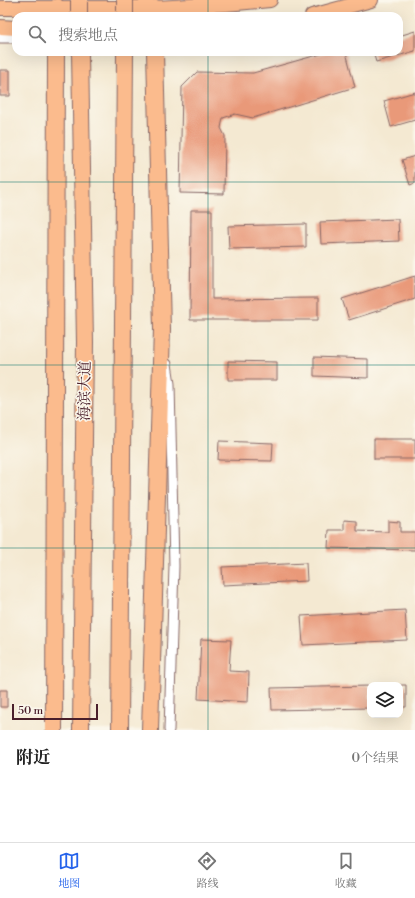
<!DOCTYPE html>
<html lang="zh">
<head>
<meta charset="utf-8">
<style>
	body { margin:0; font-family:"Libre Bodoni","Noto Serif SC",serif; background:#f6f6f6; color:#222 }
	.controls { position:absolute; right:12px; bottom:12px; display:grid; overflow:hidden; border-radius:8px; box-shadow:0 4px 16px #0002 }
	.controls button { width:36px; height:36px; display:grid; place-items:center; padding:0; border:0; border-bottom:1px solid #e0e0e0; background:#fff; color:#222; font:20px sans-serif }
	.scale { position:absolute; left:12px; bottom:10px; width:86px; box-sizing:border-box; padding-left:4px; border:2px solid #4a1f2b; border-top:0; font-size:11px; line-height:14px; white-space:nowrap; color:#4a1f2b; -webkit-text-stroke:3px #fbf7ec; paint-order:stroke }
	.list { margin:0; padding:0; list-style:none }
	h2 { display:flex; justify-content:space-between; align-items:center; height:52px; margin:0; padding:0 16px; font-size:17px }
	h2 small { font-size:13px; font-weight:400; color:#767676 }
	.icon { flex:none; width:22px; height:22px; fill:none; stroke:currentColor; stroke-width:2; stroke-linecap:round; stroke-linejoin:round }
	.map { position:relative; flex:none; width:415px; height:730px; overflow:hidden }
	.search { position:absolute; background:#fff; box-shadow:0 4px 16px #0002; left:12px; right:12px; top:12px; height:44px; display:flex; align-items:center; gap:10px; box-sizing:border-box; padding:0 14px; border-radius:12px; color:#767676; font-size:15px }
	.sheet { height:112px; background:#fff }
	nav { display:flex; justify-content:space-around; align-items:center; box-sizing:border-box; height:56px; border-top:1px solid #e0e0e0; background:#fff; font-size:11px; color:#767676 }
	nav a { display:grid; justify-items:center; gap:2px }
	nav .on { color:#2563eb }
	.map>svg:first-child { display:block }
	.building { fill:#e99979 }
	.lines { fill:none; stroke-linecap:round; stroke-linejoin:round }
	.minor-casing { stroke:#866665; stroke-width:11 }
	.primary-casing { stroke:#866665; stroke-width:16 }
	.motorway-casing { stroke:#866665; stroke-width:18 }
	.minor { stroke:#fff; stroke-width:9 }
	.primary { stroke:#fbbb8d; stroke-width:14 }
	.motorway { stroke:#fbbb8d; stroke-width:16 }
	.motorway-bridge-casing { stroke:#866665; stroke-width:18; stroke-linecap:butt }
	.motorway-bridge { stroke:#fbbb8d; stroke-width:16 }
	.grid { fill:none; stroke:#0f766e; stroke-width:1; stroke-opacity:0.55 }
	.labels { text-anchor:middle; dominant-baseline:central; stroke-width:3; stroke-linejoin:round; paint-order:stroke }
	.street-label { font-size:15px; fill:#4a1f2b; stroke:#fbf7ec }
</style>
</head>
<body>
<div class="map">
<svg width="415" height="730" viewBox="0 0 415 730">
	<rect width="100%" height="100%" fill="#fbf7ec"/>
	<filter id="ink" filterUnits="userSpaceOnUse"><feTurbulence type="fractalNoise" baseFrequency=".025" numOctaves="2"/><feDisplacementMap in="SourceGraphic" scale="8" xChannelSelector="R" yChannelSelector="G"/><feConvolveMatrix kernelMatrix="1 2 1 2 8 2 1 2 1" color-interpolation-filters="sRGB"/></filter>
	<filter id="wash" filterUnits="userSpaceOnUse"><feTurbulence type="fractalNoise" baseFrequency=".012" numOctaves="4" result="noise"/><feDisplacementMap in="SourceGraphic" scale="16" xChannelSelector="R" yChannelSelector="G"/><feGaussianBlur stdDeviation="0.9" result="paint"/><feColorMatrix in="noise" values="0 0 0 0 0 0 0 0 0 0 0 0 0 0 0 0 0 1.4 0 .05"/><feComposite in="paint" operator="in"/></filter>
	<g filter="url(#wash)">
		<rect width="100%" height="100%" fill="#f4e9d2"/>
		<g id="blocks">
			<!-- building -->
			<path class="building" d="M415,31V51L376,62L373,52H399V36Z
				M328,52H346L355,87L253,118L235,114L223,118L221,128L225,136L224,194L180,193L182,87L197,72L253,73Z
				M0,70H10V96H0Z
				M415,92V120L391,127L384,101Z
				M415,156V183L410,185L402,160Z
				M191,210H212V299L318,298V320H190Z
				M398,219L399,241L321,244L320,222Z
				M306,224V247L229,249L228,226Z
				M415,276V299L349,320L342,299Z
				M314,357L368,359V378L314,376Z
				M228,361L277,362V380H228Z
				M374,439H415V459H374Z
				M219,441L273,443L272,461L218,460Z
				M344,520L357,521V531L388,532V521L400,522V532H415V550L328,548L329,530H344Z
				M306,563L307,581L223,585L222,567Z
				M405,610L407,640L303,645L301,616Z
				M201,639L231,640L229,671L249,672L248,702L198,699Z
				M400,685H406V707H400Z
				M370,686V708L272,710L271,688Z
				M0,690H7V707H0Z"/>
		</g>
	</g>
	<g filter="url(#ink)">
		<use href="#blocks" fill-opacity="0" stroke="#866665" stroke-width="1"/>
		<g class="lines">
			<defs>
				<path id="minor" d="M0,38H16
					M167,364L170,384L174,566L169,730"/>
				<path id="primary" d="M0,8H155L226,4L270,0
					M312,16L371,0
					M0,27L16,28"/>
				<path id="motorway" d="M57,16V7
					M155,16V8
					M80,52L85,342L81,730
					M54,730L56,52
					M120,730L125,52
					M150,730L162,329L155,52"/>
			</defs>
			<!-- minor casing -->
			<use href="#minor" class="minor-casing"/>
			<!-- primary casing -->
			<use href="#primary" class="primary-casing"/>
			<!-- motorway casing -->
			<use href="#motorway" class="motorway-casing"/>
			<!-- minor -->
			<use href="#minor" class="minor"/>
			<!-- primary -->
			<use href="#primary" class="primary"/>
			<!-- motorway -->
			<use href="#motorway" class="motorway"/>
			<defs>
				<path id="motorway-bridge" d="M79,0V16
					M125,16V0"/>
			</defs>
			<!-- motorway-bridge casing -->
			<use href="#motorway-bridge" class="motorway-bridge-casing"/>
			<!-- motorway-bridge -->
			<use href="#motorway-bridge" class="motorway-bridge"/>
		</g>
	</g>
	<!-- grid -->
	<path class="grid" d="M208,0V16M208,52V730M0,182H415M0,365H415M0,548H415"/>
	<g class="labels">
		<!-- street labels -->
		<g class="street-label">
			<text transform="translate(85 391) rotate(-89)">海滨大道</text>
		</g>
	</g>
</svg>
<div class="controls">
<button><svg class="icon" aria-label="layers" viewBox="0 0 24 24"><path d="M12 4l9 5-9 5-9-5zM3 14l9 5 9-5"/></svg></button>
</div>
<div class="scale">50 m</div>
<div class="search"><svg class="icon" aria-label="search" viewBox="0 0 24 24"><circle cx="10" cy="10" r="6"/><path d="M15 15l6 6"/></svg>搜索地点</div>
</div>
<section class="sheet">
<h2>附近<small>0个结果</small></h2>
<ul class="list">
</ul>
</section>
<nav>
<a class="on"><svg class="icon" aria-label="map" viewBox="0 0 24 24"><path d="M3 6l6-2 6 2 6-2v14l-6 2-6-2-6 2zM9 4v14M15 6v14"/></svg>地图</a>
<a><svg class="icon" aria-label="directions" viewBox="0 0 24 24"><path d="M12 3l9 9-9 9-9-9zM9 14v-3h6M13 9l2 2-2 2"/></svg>路线</a>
<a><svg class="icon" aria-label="saved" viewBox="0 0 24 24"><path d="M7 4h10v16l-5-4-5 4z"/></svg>收藏</a>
</nav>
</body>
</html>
